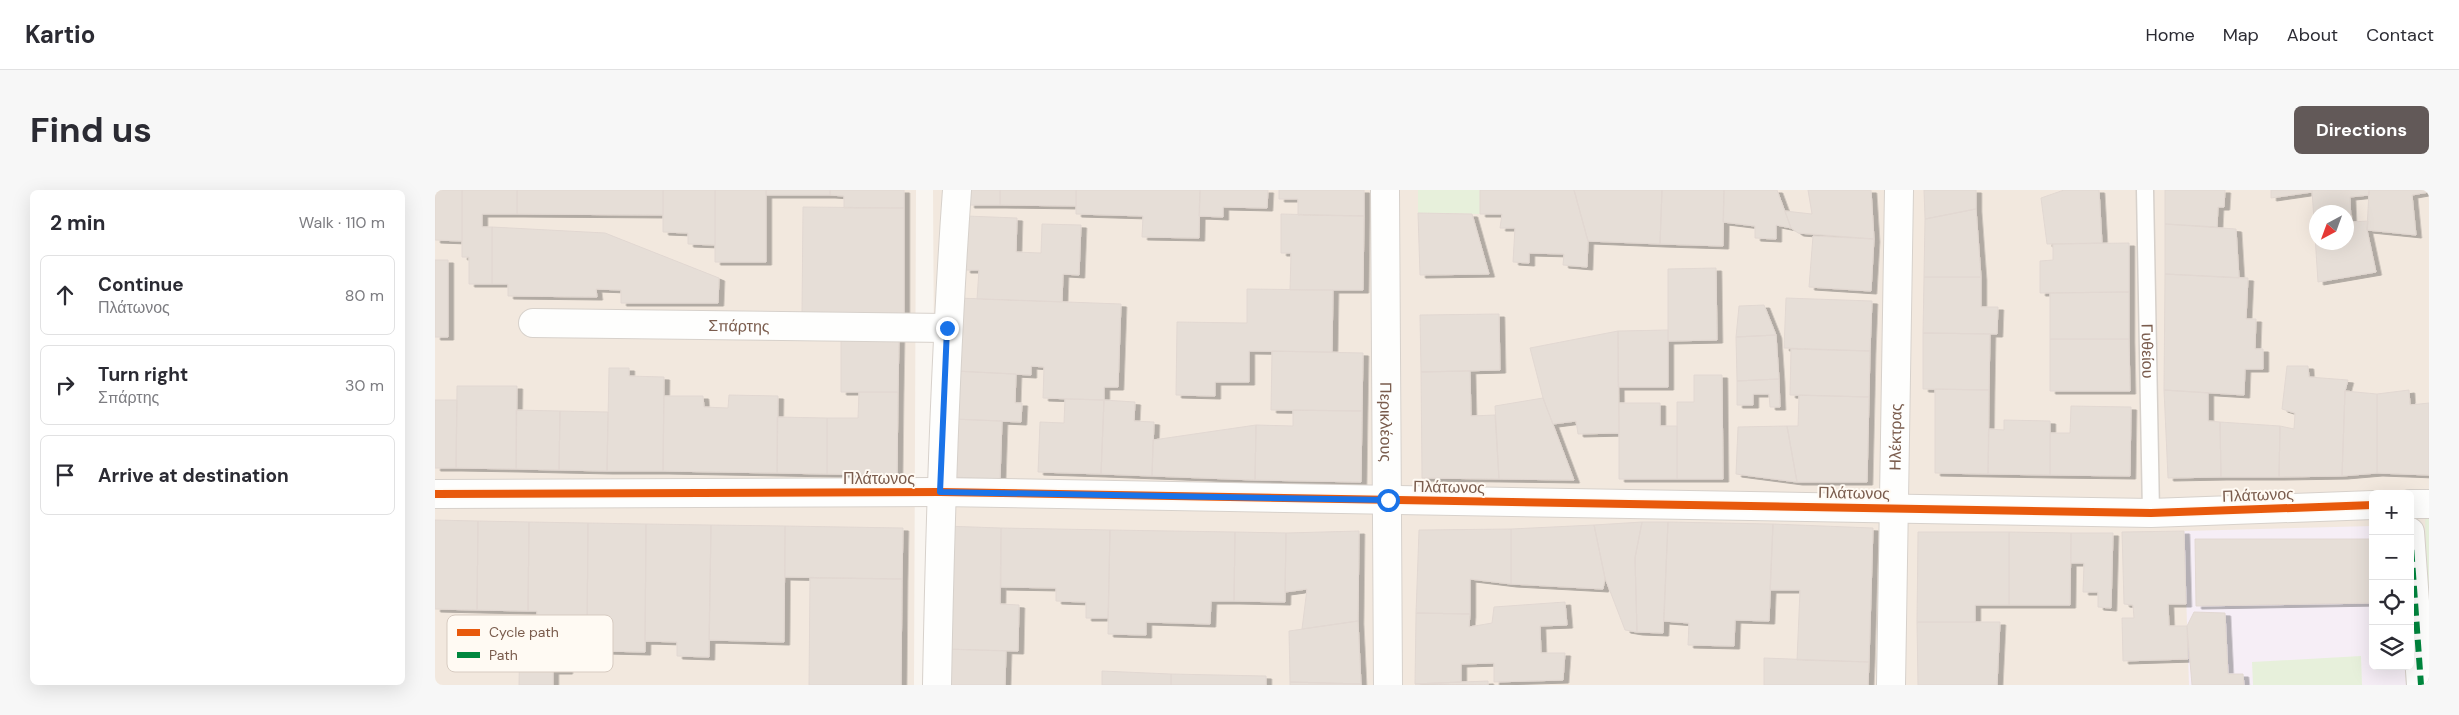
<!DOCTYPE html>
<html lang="en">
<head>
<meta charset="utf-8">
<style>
	body { margin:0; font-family:"DM Sans",sans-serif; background:#f7f7f7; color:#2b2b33 }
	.controls { position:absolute; right:15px; bottom:15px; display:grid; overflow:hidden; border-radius:8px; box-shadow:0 5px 20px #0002 }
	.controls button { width:45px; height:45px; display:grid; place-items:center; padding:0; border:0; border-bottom:1px solid #e1e1e2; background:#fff; color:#2b2b33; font:25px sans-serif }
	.compass { position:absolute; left:1874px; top:15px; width:45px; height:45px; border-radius:50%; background:#fff; box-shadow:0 5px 20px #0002; rotate:221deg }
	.stop { position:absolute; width:15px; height:15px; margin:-11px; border:4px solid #1a73e8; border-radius:50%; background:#fff }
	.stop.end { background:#1a73e8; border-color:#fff; box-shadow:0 1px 5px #0008 }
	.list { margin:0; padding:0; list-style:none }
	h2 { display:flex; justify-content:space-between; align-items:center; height:65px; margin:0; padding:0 20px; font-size:21px }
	h2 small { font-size:16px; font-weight:400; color:#7c7c81 }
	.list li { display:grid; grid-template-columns:32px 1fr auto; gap:15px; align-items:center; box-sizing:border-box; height:80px; margin:0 10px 10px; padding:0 10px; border:1px solid #e1e1e2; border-radius:8px }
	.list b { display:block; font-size:19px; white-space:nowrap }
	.list p { margin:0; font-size:16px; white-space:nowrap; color:#7c7c81 }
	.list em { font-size:16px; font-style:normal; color:#7c7c81 }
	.icon { flex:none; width:28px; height:28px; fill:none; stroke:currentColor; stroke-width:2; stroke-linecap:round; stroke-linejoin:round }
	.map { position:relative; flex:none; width:1994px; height:495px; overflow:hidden; border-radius:8px }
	header { display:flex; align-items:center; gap:30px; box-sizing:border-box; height:70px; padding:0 25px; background:#fff; border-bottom:1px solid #e1e1e2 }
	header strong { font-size:24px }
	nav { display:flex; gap:28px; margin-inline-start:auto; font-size:18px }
	.intro { display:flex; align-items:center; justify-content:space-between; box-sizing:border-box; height:120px; padding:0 30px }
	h1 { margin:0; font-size:35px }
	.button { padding:12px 22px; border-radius:8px; background:#625958; color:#fff; font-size:18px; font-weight:700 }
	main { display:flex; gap:30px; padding:0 30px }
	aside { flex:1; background:#fff; border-radius:8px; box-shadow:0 5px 20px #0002 }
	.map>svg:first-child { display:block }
	.residential { fill:#f2e8de; fill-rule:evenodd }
	.education { fill:#f6eef6 }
	.green { fill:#e7f0db }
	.building { fill:#e6ded7; stroke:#e2d8d2; fill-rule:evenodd; filter:url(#shadow) }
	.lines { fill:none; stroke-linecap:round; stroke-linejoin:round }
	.lane-casing { stroke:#d7d1cb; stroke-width:19 }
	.street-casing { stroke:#d7d1cb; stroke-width:30 }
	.lane { stroke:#fefefd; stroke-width:16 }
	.street { stroke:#fefefd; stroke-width:28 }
	.quiet { stroke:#00873e; stroke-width:6; stroke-dasharray:12 6; stroke-linecap:butt }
	.cycleway-casing { stroke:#fffaf3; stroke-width:11 }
	.cycleway { stroke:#e8590c; stroke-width:8 }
	.route { stroke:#1a73e8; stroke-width:6 }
	.labels { text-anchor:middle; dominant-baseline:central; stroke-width:4; stroke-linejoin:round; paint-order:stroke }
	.street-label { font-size:16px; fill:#7a5c4d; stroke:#fffaf3 }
	.key { fill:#fffaf3; stroke:#d7cbc1; stroke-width:1 }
	.key-label { font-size:14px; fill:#7a5c4d }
</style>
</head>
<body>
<header>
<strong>Kartio</strong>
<nav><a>Home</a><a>Map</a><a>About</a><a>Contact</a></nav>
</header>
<div class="intro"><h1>Find us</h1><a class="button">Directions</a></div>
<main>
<aside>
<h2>2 min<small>Walk · 110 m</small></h2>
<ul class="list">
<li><svg class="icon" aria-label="ahead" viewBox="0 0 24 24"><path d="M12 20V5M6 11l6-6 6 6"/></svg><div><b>Continue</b><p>Πλάτωνος</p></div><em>80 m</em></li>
<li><svg class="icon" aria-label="right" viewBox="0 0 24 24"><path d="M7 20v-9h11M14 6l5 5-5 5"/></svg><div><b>Turn right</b><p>Σπάρτης</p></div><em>30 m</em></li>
<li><svg class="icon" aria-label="arrive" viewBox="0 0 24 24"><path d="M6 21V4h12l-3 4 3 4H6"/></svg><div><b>Arrive at destination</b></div></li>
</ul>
</aside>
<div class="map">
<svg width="1994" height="495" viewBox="0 0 1994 495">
	<defs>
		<filter id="shadow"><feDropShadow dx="5.5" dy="3" stdDeviation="0" flood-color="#0004"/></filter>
	</defs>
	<rect width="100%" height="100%" fill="#f9f5f0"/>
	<!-- residential -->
	<path class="residential" d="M0,0H481L479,495H0Z
		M498,0H1994V495H501ZM1882,22H1912V52H1882ZM1938,304H1975V476H1938Z"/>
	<!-- education -->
	<path class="education" d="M1938,336V476H1970L1971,495H1754L1749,341Z"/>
	<!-- green -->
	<path class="green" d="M983,0H1045V24L983,23Z
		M1990,329H1994V434Z
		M1926,466L1927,495H1818L1817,472Z"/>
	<!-- building -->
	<path class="building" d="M0,0H27V51L0,50Z
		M27,0H82V24H47V37H57V94H34V67H27Z
		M82,0H228V25L82,24Z
		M228,0H280V55L253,54V43L228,42Z
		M280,0H331V72H280Z
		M331,0H395V5H331Z
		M395,0H469V18H409V6L395,5Z
		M534,0H565V15H534Z
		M565,0H641V16L565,15Z
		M641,0H765L764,48L707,47L708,26L641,24Z
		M765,0H833L832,18L788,17V27L764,26Z
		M844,0H929V26L863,25V9H844Z
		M1045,0H1139L1153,51L1152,77L1128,75L1129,64L1094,63V73L1078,72L1080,38H1065L1067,24H1045Z
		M1139,0H1227L1225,54L1153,51Z
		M1227,0H1289L1288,56L1225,54Z
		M1289,0H1342L1356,38L1341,35V49L1320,48V36L1288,32Z
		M1373,0H1436L1439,49L1363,43L1356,38L1350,21L1377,24Z
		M1489,0H1541V19L1490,29Z
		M1629,0H1664L1667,53L1612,54L1606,8Z
		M1730,0H1790L1789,17H1783L1782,37L1730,34Z
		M1836,0H1877V2L1836,8Z
		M1877,0H1934V5L1915,7L1916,32L1933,31L1932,40L1941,82L1883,92ZM1882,22H1912V52H1882Z
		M1934,0H1994V2L1977,5L1981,45L1932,40Z
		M368,17L469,18V124L367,123Z
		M1541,19L1546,87H1489L1490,29Z
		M983,23L1037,24L1054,84L985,85Z
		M846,24L929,26L928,100H855L856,63H846Z
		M532,26L582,28L581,62L606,63L607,34L646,35L644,85L628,84L627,112L542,109L544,80H530Z
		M1730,34L1801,39L1804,88L1730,84Z
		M57,37L170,43L284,88L283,113H186V100L161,99L162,107L73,106V94H57Z
		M1378,46L1439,49L1436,101L1374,97Z
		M1694,53V102L1605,103V71L1618,70V54Z
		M0,70H13V147H0Z
		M1281,78L1282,150L1233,151V79Z
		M1730,84L1813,88L1811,129H1821L1820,159H1828V179H1810L1809,205L1729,200Z
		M1489,87H1546V117H1563L1562,144L1488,143Z
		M812,99L898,100L897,162L814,161V192H780V206L741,205L742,132L812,133Z
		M1694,102V149H1615V103Z
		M523,108L686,114L683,197H669V210L608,208L609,177L596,176V185L520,181Z
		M1351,108L1437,111L1435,161L1349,158Z
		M1329,115L1341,145L1301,147L1304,116Z
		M1064,124L1065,180L986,182L985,125Z
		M1233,140V197H1183V141Z
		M1183,141L1184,243L1143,244L1141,231L1118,234L1108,208L1095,158Z
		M1488,143L1555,144L1554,200L1488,199Z
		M1341,145L1344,189L1302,191L1301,147Z
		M406,146L464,147L463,202H406Z
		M1615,149H1694L1695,201H1615Z
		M1356,159L1435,161L1434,207L1355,205Z
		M837,161L928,163L927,221L836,220Z
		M1852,176H1873L1874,187L1913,190L1910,201L1907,286L1844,287L1845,236L1859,239L1860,223L1847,219Z
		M174,178H194V186L229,187L228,281H172Z
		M520,181L581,184L580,213H587L586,232L518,229Z
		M1035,181L1036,226L1060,225L1064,289L987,288L986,182Z
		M1259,185H1287L1288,289H1242V212H1259Z
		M1344,189L1345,217H1335L1334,204H1318V215H1302V191Z
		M22,196H82L81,279L21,278Z
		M1500,199L1554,200L1553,284L1500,283Z
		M1729,200L1773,203V231L1785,232L1786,287L1733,288Z
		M1974,200L1975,215L1994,213V285L1942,283V204Z
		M1910,201L1942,204V283L1907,286Z
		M424,202H463L462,285L392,284V228H423Z
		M294,205L343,206L342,283L228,281L229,206H268L269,217L293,218Z
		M1364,205L1434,207L1432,292H1362L1352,236H1363Z
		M1108,208L1139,290L1064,289L1060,216Z
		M630,209L669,210L666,284L603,282L605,232L629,233Z
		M0,210H22L21,278H0Z
		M669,210L700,212L699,231L719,232L717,286L666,284Z
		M1184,213H1225V236H1242V289H1184Z
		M1636,216L1696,217L1695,286L1615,285V243H1635Z
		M81,220L125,221L124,280L81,279Z
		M858,220L927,221L926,292L820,290L821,235L858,236Z
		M125,221L173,222L172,281L124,280Z
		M342,227L392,228V284L342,283Z
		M518,229L567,231L565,289L516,287Z
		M1569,230L1615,231V285L1553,284L1554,239L1569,240Z
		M1785,232L1845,236L1844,287H1786Z
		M821,235L820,290L717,286L718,250Z
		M1352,236L1362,292L1301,284L1303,237Z
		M0,330L43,331L42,420L0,419Z
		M43,331L94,332L93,421L42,420Z
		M94,332L153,333L152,445L133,444L132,481H118V495H84L85,443H102V421H93Z
		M1207,332L1200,368L1202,442L1190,440L1170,388L1159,335Z
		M1207,332H1233L1228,443L1202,442L1200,368Z
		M1233,332L1338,334L1334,431L1300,430L1299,456L1253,455L1254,433L1229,431Z
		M153,333L211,334L210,462L168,461V452H152Z
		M211,334L276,335L274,467L242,466V452L210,451Z
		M1338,334L1438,338L1434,472L1362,470L1365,400H1335Z
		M276,335L350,336L349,452L274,450Z
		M1159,335L1170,388L1168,399L1076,394V339Z
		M350,336L468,338L467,389L350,387Z
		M510,336L566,338L565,414L584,415L583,461L509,459Z
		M566,338L675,340L673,428H651V412L621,411V398L566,397Z
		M1076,339V394L1035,389V424L981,423L984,340Z
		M675,340L800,342L799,411H776L775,434L711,432V445L673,444Z
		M924,341L923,431L867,439L872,399L850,402L851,343Z
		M1749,341L1751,414H1733L1734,436H1752L1753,469L1688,471L1687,428H1699L1698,415L1689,414L1687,342Z
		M800,342L851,343L850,412L799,411Z
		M1483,342H1574V415H1540V432H1482Z
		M1574,342L1636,343L1635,415H1574Z
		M1636,343H1678L1676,418L1663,417V402H1648L1649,373H1636Z
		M1760,349H1938V413L1761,416Z
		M375,388L467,389L466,495H374Z
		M1130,412L1132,435L1105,436L1106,463H1130L1128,490L1059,492V473L1026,474V492L980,494L981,423L1035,424L1034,437L1057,433L1059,417Z
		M1759,422L1790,423L1793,484H1808L1809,495H1757L1752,436Z
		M923,431L926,494L855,492L854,441Z
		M1482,432H1565L1562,495H1483Z
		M509,459L571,461L570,495H509Z
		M1329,468L1434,472L1433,495H1329Z
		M667,481L736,484V495H667Z
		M736,484L831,486V495H736Z
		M1053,491V495L980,494L1026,492Z
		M855,492L926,494V495H855Z"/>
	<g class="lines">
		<defs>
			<g id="lane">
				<path id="s1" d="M1710,0L1716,323"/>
			</g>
			<g id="street">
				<path id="s2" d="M950,0L953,495"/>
				<path id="s3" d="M98,133L512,138"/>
				<path d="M0,304L505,302L1716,323L1938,315"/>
				<path d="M1975,314H1994"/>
				<path d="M1975,342L1986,495"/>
				<path d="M502,495C505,330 510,165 522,0"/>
				<path id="s4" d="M1456,495L1464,0"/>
			</g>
		</defs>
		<!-- lane casing -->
		<use href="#lane" class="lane-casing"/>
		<!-- street casing -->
		<use href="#street" class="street-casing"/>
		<!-- lane -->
		<use href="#lane" class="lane"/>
		<!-- street -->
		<use href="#street" class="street"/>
		<!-- quiet -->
		<path class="quiet" d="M1975,342L1986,495"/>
		<defs>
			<path id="cycleway" d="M0,304L505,302L1716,323L1938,315"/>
		</defs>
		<!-- cycleway casing -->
		<use href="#cycleway" class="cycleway-casing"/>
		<!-- cycleway -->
		<use href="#cycleway" class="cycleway"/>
	</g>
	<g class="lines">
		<!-- route -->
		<path class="route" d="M512,138L505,302L953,310"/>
	</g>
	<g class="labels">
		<!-- street labels -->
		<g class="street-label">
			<text stroke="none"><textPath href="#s3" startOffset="206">Σπάρτης</textPath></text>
			<text stroke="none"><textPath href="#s1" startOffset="161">Γυθείου</textPath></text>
			<text stroke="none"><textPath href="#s2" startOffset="232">Περικλέους</textPath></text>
			<text stroke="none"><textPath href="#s4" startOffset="248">Ηλέκτρας</textPath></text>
			<text x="444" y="288">Πλάτωνος</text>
			<text transform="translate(1014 297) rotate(1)">Πλάτωνος</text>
			<text transform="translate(1419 303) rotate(1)">Πλάτωνος</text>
			<text transform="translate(1823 305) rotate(-2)">Πλάτωνος</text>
		</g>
	</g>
	<!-- legend -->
	<rect x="12" y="425" width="166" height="57" rx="8" class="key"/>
	<rect x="22" y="439" width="23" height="7" fill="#e8590c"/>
	<rect x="22" y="462" width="23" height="6" fill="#00873e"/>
	<g class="key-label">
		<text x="54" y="447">Cycle path</text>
		<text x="54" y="470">Path</text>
	</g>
</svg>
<div class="controls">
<button>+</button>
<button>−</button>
<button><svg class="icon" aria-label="locate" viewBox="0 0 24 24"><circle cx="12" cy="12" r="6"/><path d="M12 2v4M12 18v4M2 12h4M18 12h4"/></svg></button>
<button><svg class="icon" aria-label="layers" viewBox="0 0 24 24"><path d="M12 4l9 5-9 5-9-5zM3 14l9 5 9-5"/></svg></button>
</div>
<svg class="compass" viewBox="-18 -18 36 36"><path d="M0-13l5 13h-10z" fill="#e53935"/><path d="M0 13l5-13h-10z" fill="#7c7c81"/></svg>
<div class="stop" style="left:953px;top:310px"></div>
<div class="stop end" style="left:512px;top:138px"></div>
</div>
</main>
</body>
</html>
